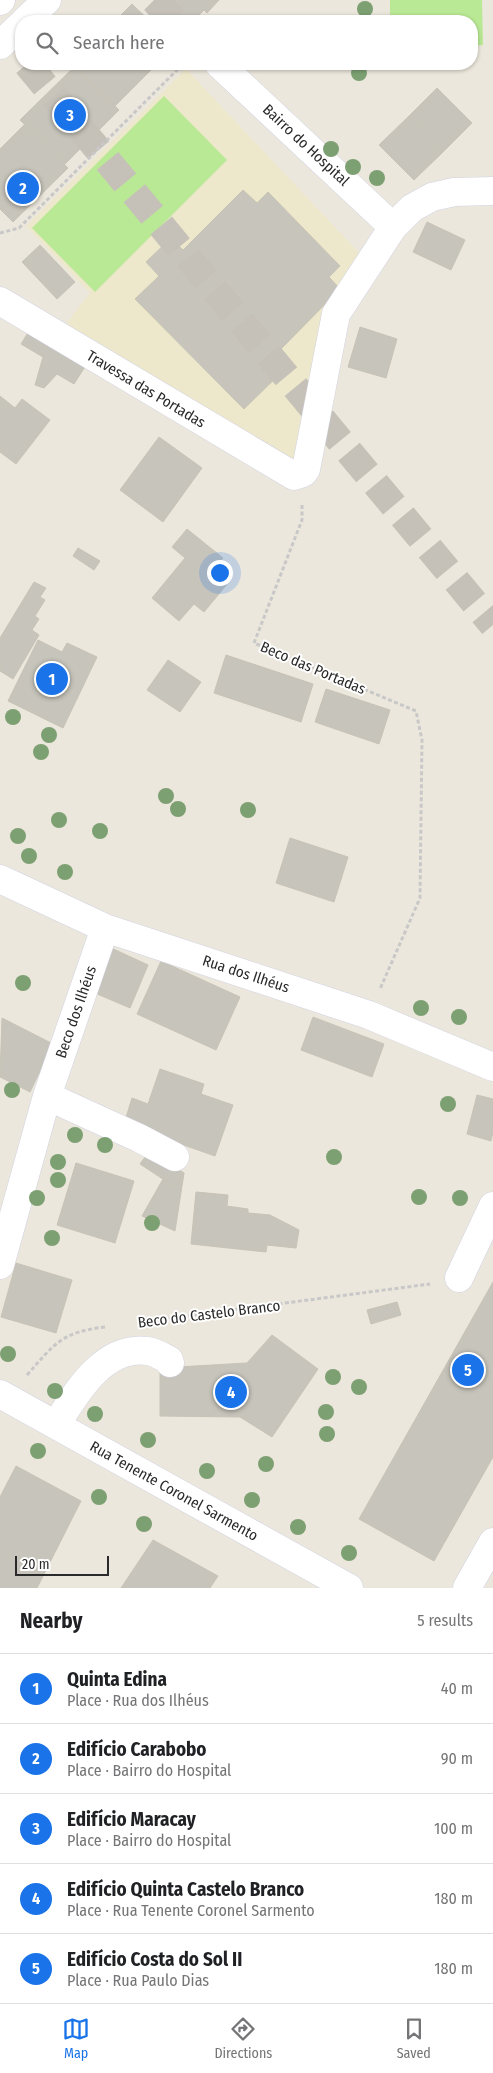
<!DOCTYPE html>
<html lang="en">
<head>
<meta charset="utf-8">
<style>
	body { margin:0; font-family:"Fira Sans Condensed",sans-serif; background:#f2f2f2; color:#202124 }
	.scale { position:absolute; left:15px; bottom:12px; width:94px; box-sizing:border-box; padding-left:5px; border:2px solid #2a2a2a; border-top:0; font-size:14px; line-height:18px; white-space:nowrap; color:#2a2a2a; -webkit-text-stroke:4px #fff; paint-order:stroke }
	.you { position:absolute; left:219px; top:572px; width:18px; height:18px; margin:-12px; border:4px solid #fff; border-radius:50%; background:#1a73e8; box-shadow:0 0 0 8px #1a73e833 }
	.badge { display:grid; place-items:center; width:32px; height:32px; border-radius:50%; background:#1a73e8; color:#fff; font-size:16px; font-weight:700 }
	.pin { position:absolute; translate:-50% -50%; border:2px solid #fff; box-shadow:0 1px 5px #0006 }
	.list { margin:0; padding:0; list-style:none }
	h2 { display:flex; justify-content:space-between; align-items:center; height:65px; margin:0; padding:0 20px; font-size:21px }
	h2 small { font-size:16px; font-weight:400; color:#757577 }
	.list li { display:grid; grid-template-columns:32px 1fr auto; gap:15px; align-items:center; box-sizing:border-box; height:70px; padding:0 20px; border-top:1px solid #e0e0e0 }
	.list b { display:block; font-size:19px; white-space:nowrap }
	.list p { margin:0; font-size:16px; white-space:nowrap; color:#757577 }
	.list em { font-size:16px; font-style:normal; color:#757577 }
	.icon { flex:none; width:28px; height:28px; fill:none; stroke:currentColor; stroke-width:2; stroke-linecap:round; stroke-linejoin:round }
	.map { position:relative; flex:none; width:493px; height:1588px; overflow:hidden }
	.search { position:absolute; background:#fff; box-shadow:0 1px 4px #0004; left:15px; right:15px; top:15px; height:55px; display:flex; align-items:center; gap:12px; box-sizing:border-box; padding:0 18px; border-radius:20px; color:#757577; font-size:19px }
	.sheet { height:415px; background:#fff }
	nav { display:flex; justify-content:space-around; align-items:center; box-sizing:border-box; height:70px; border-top:1px solid #e0e0e0; background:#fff; font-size:14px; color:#757577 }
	nav a { display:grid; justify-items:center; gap:2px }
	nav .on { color:#1a73e8 }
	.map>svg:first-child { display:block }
	.education { fill:#ede7cb }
	.pitch { fill:#bae995 }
	.building { fill:#c7c4bb; stroke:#c7c3b5 }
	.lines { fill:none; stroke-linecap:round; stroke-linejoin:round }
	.minor-tunnel { stroke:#c5c1b8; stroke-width:28; stroke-dasharray:28 14; stroke-linecap:butt }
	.minor-casing { stroke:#d1d2e2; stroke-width:29 }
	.path { stroke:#c8c8c8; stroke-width:3; stroke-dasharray:4 2.5; stroke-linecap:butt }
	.minor { stroke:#fff; stroke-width:28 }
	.tree { fill:#7ca072 }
	.labels { text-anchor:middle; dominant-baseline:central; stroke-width:4; stroke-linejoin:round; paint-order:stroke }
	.street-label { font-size:15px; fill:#2a2a2a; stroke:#fff }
</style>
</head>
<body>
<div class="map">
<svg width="493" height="1588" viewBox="0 0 493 1588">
	<rect width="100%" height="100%" fill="#ece7dc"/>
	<!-- education -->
	<path class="education" d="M186,69L364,258L297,464L62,329L90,293L26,226Z"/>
	<!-- pitch -->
	<path class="pitch" d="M390,0H482L483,45L472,46V21H390Z
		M164,96L227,160L95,292L32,228Z"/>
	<!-- building -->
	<path class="building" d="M165,0H171L192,21H150L146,18Z
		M171,0H219L207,13L204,10L193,21Z
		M132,4L136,8L150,21H115Z
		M72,64H157L115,106Z
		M75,66L119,110L65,164L20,120Z
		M437,88L472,123L443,152L409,116Z
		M409,116L443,152L414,180L379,145Z
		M25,124L68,168L13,222L0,209V149Z
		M243,190L257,203L268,192L340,266L329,277L340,289L279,351L291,363L244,409L135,299L159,276L146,262L171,238L183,250Z
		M427,222L465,240L451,270L413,252Z
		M40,245L75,282L57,299L22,262Z
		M360,327L397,339L386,378L348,367Z
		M29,331L88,362L74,384L57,374L44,388L35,385L43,357L21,344Z
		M0,396L15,408L22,399L50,420L16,464L0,452Z
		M159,437L202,468L163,522L120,490Z
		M187,529L223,558L213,570L228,583L204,612L194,604L179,621L152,598L185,558L172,547Z
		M78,548L100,561L94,570L73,556Z
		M34,582L46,588L40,597L45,600L35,616L39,619L32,630L39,635L13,679L0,671V638Z
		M38,640L62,652L67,643L97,657L63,728L8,701Z
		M226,655L313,684L301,722L214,693Z
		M168,660L201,682L180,712L147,690Z
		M326,689L390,710L379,744L315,722Z
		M290,838L348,857L334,902L276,883Z
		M107,946L148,965L130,1008L88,990Z
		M161,961L240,997L216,1050L137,1014Z
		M313,1017L384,1044L372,1077L301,1050Z
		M2,1018L53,1044L30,1092L0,1077Z
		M160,1069L204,1084L201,1094L233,1105L215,1156L124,1124L132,1098L148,1104Z
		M477,1095L493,1099V1132L491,1141L467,1134Z
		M150,1150L184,1173L175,1187L140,1164Z
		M76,1163L134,1181L115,1243L57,1225Z
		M184,1173L175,1231L142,1216L163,1179L175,1187Z
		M196,1192L228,1195L227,1206L248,1209V1213L270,1215L299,1230L296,1248L267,1245L266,1252L191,1244Z
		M16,1263L72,1280L56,1333L1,1317Z
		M493,1282V1457L434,1561L359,1519Z
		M397,1302L401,1315L371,1324L367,1310Z
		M272,1335L318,1369L272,1437L240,1417L160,1416V1368L247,1363Z
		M16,1466L81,1501L37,1588H0V1497Z
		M153,1540L218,1576L210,1588H121Z"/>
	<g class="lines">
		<!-- minor-tunnel -->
		<path class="minor-tunnel" d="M154,0L175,21
			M27,64L493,625"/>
		<defs>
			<path id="minor" d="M0,1L1,0
				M25,21L47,0
				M0,45L21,25
				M219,64L393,227
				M0,301L294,476L303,473L306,469L336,314L393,227L412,208L432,197L454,192L493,191
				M0,879L105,928L369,1015L493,1067
				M47,1096L139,1138L175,1157
				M0,1265L47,1096L105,928
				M459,1278L493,1206
				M0,1394L349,1588
				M56,1425C76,1393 103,1345 148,1351C155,1352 163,1357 169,1360L170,1363
				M467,1588L493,1542"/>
		</defs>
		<!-- minor casing -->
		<use href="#minor" class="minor-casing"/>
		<!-- path -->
		<path class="path" d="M0,233L19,228L183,64
			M302,505V520L254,643L416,711L422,740L420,898L380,989
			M156,1320L430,1284
			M27,1375C55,1343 62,1332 105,1327"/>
		<!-- minor -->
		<use href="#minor" class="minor"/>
	</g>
	<!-- trees -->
	<g class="tree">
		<circle cx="365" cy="9" r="8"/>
		<circle cx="359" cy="73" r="8"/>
		<circle cx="331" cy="149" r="8"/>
		<circle cx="353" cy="167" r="8"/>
		<circle cx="377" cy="178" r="8"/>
		<circle cx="13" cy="717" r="8"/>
		<circle cx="49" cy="735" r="8"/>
		<circle cx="41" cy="752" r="8"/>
		<circle cx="166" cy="796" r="8"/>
		<circle cx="178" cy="809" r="8"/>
		<circle cx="248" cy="810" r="8"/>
		<circle cx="59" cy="820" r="8"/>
		<circle cx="100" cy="831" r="8"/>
		<circle cx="18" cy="836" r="8"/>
		<circle cx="29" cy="856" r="8"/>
		<circle cx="65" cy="872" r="8"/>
		<circle cx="23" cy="983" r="8"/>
		<circle cx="421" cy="1008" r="8"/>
		<circle cx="459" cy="1017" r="8"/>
		<circle cx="12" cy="1090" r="8"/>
		<circle cx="448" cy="1104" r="8"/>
		<circle cx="75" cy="1135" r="8"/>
		<circle cx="105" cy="1145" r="8"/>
		<circle cx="334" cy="1157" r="8"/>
		<circle cx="58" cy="1162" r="8"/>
		<circle cx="58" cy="1180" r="8"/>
		<circle cx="419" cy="1197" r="8"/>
		<circle cx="37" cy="1198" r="8"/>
		<circle cx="460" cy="1198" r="8"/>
		<circle cx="152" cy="1223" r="8"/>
		<circle cx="52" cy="1238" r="8"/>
		<circle cx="8" cy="1354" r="8"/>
		<circle cx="333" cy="1377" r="8"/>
		<circle cx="359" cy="1387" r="8"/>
		<circle cx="55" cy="1391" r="8"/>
		<circle cx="326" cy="1412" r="8"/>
		<circle cx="95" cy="1414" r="8"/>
		<circle cx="327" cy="1434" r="8"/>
		<circle cx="148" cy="1440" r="8"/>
		<circle cx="38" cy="1451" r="8"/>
		<circle cx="266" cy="1464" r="8"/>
		<circle cx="207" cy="1471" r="8"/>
		<circle cx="99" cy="1497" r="8"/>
		<circle cx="252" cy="1500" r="8"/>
		<circle cx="144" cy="1524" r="8"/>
		<circle cx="298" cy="1527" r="8"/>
		<circle cx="349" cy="1553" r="8"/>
	</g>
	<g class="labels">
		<!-- street labels -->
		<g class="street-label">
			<text transform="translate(306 145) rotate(43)">Bairro do Hospital</text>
			<text transform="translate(146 389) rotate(31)">Travessa das Portadas</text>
			<text transform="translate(313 668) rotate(23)">Beco das Portadas</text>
			<text transform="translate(246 974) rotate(18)">Rua dos Ilhéus</text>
			<text transform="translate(76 1012) rotate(-71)">Beco dos Ilhéus</text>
			<text transform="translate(209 1314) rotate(-7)">Beco do Castelo Branco</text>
			<text transform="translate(174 1491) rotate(29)">Rua Tenente Coronel Sarmento</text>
		</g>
	</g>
</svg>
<div class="scale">20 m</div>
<div class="you"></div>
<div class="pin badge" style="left:52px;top:679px">1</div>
<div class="pin badge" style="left:23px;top:188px">2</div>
<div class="pin badge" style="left:70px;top:115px">3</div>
<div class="pin badge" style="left:231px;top:1392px">4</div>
<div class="pin badge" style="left:468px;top:1370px">5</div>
<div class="search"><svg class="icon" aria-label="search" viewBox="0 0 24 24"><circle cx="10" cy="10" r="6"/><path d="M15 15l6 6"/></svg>Search here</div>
</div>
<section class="sheet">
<h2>Nearby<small>5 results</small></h2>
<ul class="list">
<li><span class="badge">1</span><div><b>Quinta Edina</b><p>Place · Rua dos Ilhéus</p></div><em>40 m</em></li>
<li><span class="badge">2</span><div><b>Edifício Carabobo</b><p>Place · Bairro do Hospital</p></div><em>90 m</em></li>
<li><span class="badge">3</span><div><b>Edifício Maracay</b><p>Place · Bairro do Hospital</p></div><em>100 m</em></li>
<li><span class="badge">4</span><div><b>Edifício Quinta Castelo Branco</b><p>Place · Rua Tenente Coronel Sarmento</p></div><em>180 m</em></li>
<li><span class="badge">5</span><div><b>Edifício Costa do Sol II</b><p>Place · Rua Paulo Dias</p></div><em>180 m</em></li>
</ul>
</section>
<nav>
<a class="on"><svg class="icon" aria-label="map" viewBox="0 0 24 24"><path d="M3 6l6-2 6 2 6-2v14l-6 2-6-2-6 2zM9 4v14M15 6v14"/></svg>Map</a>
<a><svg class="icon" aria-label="directions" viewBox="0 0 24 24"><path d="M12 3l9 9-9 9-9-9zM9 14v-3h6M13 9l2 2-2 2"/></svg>Directions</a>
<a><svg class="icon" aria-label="saved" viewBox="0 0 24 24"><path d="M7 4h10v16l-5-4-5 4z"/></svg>Saved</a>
</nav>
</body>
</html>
